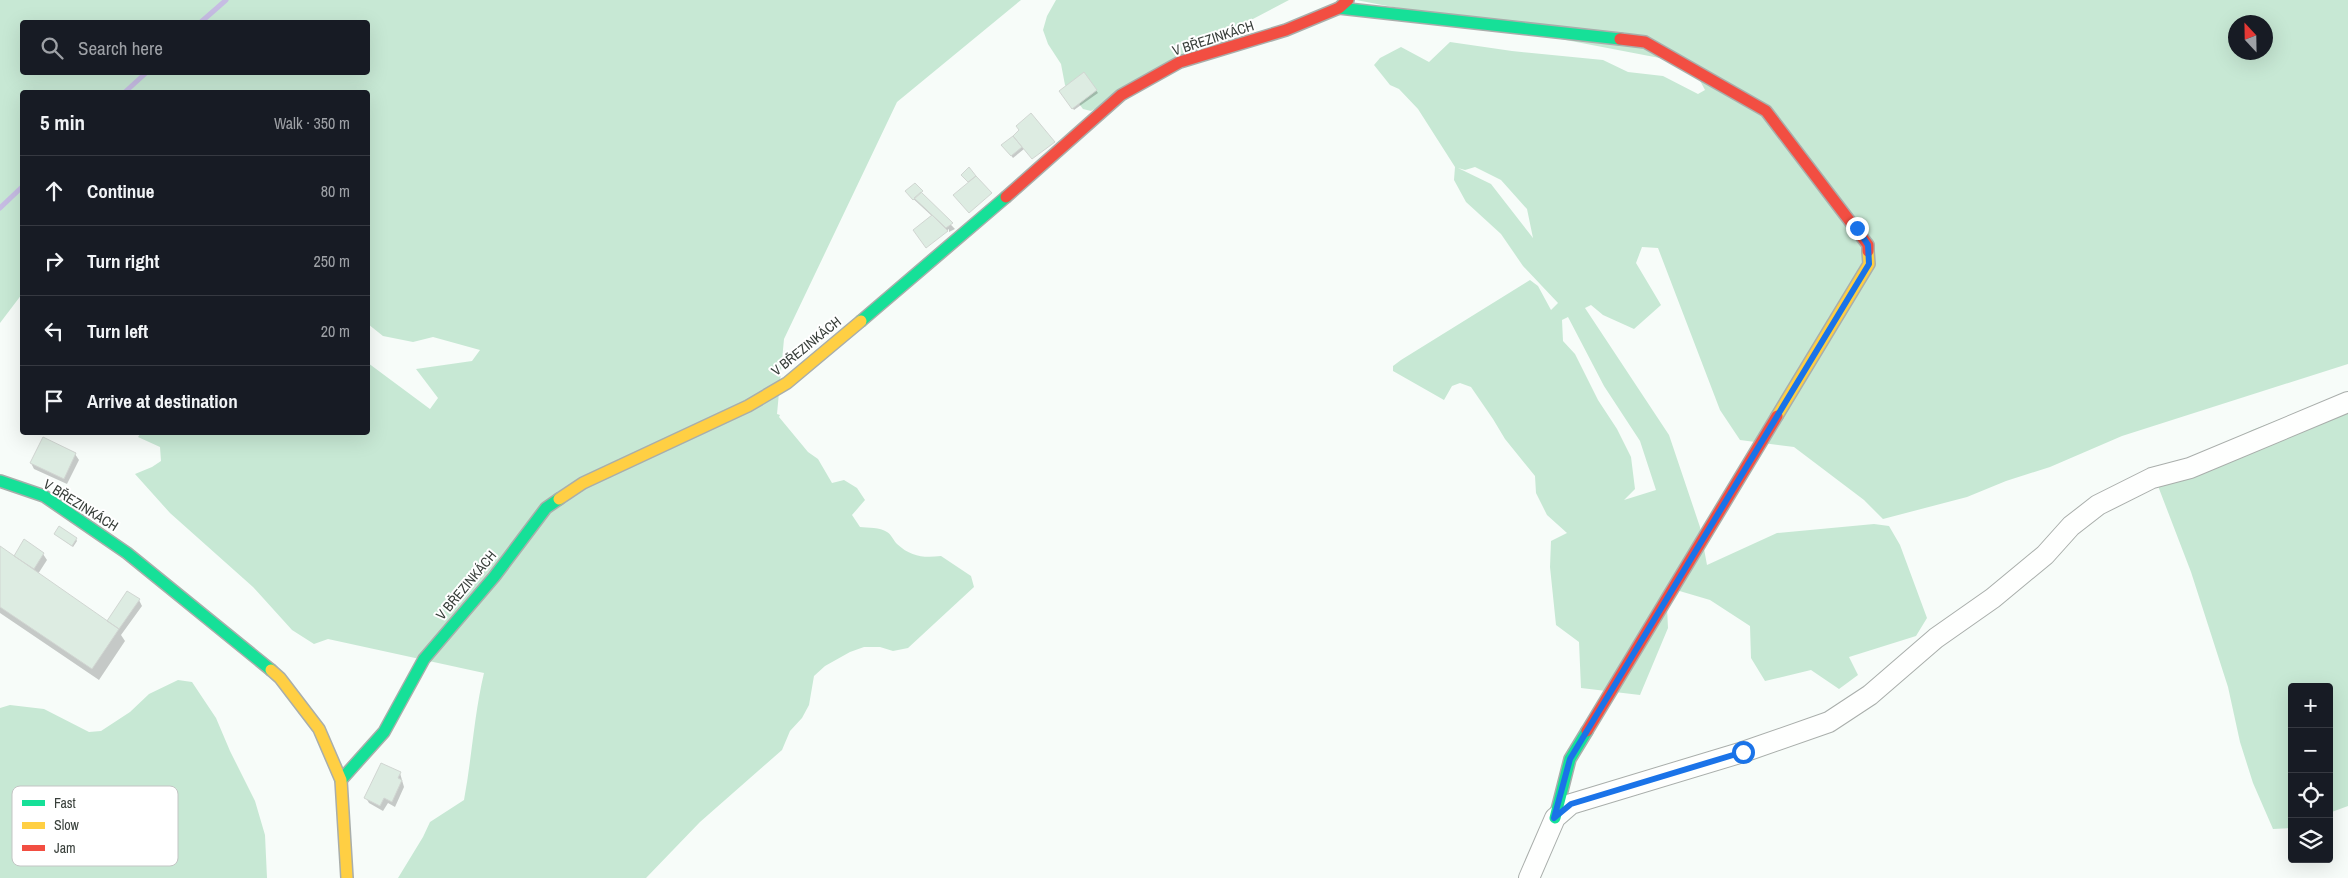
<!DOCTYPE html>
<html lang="en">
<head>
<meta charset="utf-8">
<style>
	body { margin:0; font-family:"Archivo Narrow",sans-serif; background:#242831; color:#f1f3f6 }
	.controls { position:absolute; right:15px; bottom:15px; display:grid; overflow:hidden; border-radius:5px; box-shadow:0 5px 20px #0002 }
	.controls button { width:45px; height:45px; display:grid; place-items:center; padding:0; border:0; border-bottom:1px solid #363941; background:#171b24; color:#f1f3f6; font:25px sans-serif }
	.compass { position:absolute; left:2228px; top:15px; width:45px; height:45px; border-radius:50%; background:#171b24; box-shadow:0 5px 20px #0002; rotate:338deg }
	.stop { position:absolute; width:15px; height:15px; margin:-11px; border:4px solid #1a73e8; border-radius:50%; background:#fff }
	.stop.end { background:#1a73e8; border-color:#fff; box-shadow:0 1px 5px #0008 }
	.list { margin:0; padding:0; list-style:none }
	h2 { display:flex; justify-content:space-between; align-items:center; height:65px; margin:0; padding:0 20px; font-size:21px }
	h2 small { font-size:16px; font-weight:400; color:#9ea1a6 }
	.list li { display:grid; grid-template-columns:32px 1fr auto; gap:15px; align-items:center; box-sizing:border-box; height:70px; padding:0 20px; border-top:1px solid #363941 }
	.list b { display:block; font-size:19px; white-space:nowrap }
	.list em { font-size:16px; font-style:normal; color:#9ea1a6 }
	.icon { flex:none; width:28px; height:28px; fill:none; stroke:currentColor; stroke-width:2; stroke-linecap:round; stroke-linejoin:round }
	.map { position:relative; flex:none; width:2348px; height:878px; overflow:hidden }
	.search { position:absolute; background:#171b24; box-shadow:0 5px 20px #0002; left:20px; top:20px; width:350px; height:55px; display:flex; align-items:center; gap:12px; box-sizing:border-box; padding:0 18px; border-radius:5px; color:#9ea1a6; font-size:19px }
	.panel { position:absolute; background:#171b24; box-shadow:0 5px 20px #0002; left:20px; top:90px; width:350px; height:345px; border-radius:5px }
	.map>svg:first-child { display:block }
	.green { fill:#c7e8d4; fill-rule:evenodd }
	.shadow { fill:#0003 }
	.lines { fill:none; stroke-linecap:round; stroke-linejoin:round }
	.stream { stroke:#c6bce3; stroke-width:5 }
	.building { fill:#ddece2; stroke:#d1d6d2 }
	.street-casing { stroke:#a9aeab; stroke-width:22 }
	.fast-casing { stroke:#a9aeab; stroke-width:14 }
	.slow-casing { stroke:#a9aeab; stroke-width:14 }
	.jam-casing { stroke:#a9aeab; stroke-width:14 }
	.street { stroke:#fefffe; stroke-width:20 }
	.fast { stroke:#16e098; stroke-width:11 }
	.slow { stroke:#ffcf43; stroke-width:11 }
	.jam { stroke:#f24e42; stroke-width:11 }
	.route { stroke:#1a73e8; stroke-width:6 }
	.labels { text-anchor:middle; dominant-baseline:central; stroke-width:4; stroke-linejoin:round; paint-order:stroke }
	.street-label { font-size:14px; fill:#383f3a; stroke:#fff }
	.key { fill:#fff; stroke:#c3c5c4; stroke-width:1 }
	.key-label { font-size:14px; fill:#383f3a }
</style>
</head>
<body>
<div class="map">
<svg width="2348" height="878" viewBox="0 0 2348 878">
	<rect width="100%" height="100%" fill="#f7fcf9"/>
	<!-- green -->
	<path class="green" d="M0,0H1021L897,102L784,339L777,414L780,415L779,417L808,452L818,459L832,483L844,480L857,488L865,500L852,515L860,527C868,528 880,527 887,532C891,534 894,541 897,544C911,557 924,558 941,556L971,576L974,587L908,648L893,651L880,647H864L850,652L825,666L814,676L809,705L802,718L790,731L782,750L700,822L646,878H398L423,837L430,822L464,800C472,757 474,715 484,673L328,639L314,644L292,630L253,587L170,513L135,474L152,467L161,461L160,447L138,437L141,433L368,432V363L430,409L438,398L416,369L472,361L480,350L433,337L413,342L383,336L368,324V92H22V294L0,323ZM22,22H368V72H22Z
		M1056,0H1289L1251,20L1249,29L1091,111L1083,109L1065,85L1061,64L1048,44L1043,30L1047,16Z
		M1356,0H2348V364L2122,436L2050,467L2006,481L1967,497L1883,519L1864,500L1794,447L1740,440L1720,410L1658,248L1642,247L1636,263L1661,305L1634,329L1603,315L1591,305L1585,308L1669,435L1700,527L1707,565L1777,533L1874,524L1889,526L1900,545L1927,618L1916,636L1849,657L1858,675L1839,689L1811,670L1765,681L1751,658L1750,626L1710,600L1666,587L1668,628L1640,695L1581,688L1579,642L1556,625L1550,567L1551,541L1567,533L1547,515L1536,493L1535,476L1505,439L1493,419L1471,387L1460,383L1452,386L1444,400L1393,371V366L1401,360L1530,280L1538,286L1551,310L1558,303L1523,266L1501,234L1466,202L1454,180L1455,167L1418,109L1399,89L1390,85L1374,65L1380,58L1401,47L1429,62L1450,42L1512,51L1603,60L1628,72L1663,76L1698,94L1705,90L1691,64ZM2236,22H2266V52H2236ZM1475,167L1501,180L1527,209L1533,238L1491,184L1458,168L1465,170ZM1568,317L1604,386L1640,441L1656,490L1624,500L1635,489L1631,457L1617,429L1598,400L1575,354L1563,341L1562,320Z
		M2348,393V806L2329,813V687H2292V828L2273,829L2253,783L2240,742L2228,687L2191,572L2158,486L2217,448L2252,430Z
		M178,680L192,682L216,718L230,751L255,801L265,835L267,878H0V708L10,705L44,709L89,732L101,731L130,712L149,694Z"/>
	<!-- shadow -->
	<path class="shadow" d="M1084,74L1098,93L1074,110L1060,91Z
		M1020,131L1024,149L1013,158L1003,145Z
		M922,192V195L955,229L949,232V229L925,246L933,217L908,194Z
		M75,454L79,460L67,484L34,469L31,463Z
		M55,534L76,539L77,541L73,547Z
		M25,541L43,554L47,560L38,574L108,622L139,600L142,606L121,635L125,641L99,680L0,613V548L14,557Z
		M400,773L404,787L395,807L388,803L383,811L369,803L366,798Z"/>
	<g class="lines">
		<!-- stream -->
		<path class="stream" d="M201,22L226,0
			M125,92L147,72
			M0,208L22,187"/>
	</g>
	<!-- building -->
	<path class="building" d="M1084,72L1097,90L1072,109L1059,91Z
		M1031,113L1055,142L1032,159L1013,136L1019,130L1016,126Z
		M1013,136L1022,147L1011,156L1001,145Z
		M969,167L976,176L968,182L961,175Z
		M976,176L992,193L969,213L953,195Z
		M915,183L923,191L913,200L905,191Z
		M921,192L953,223L946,228L914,198Z
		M932,215L948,231L926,248L913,230Z
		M43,437L76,453L64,479L30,463Z
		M59,526L77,538L72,546L54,534Z
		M24,539L44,553L34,569L14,556Z
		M0,546L119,629L92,669L0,607Z
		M127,591L140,599L119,629L107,621Z
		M381,763L401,772L398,778L402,780L392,802L384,798L380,806L364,798Z"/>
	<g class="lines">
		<defs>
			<path id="street" d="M1529,878L1555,818L1571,804L1743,752L1829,722L1870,695L1936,638L1993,598L2045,555L2071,526L2098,505L2152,478L2190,468L2348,402"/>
			<path id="fast" d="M1339,8L1620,39
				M861,321L1006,197
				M0,481L44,496L127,553L271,670
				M341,780L384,732L424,659L494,577L546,508L559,499
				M1555,818L1570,759L1587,731"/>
			<path id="slow" d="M1777,416L1869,264L1868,251
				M559,499L583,483L748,406L787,383L861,321
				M271,670L280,678L319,729L341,780L347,878"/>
			<path id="jam" d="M1620,39L1645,42L1766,111L1868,245V251
				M1006,197L1121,95L1180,62L1286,30L1339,8L1348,0
				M1587,731L1777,416"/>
		</defs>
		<!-- street casing -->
		<use href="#street" class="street-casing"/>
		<!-- fast casing -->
		<use href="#fast" class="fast-casing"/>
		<!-- slow casing -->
		<use href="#slow" class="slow-casing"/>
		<!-- jam casing -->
		<use href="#jam" class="jam-casing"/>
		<!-- street -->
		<use href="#street" class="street"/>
		<!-- fast -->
		<use href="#fast" class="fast"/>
		<!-- slow -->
		<use href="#slow" class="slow"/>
		<!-- jam -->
		<use href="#jam" class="jam"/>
	</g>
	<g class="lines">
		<!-- route -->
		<path class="route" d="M1743,752L1571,804L1554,818L1570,759L1869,264L1868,245L1857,228"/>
	</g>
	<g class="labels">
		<!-- street labels -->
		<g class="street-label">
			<text transform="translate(1213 38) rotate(-18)">V BŘEZINKÁCH</text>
			<text transform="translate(806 346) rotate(-39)">V BŘEZINKÁCH</text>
			<text transform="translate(81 505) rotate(32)">V BŘEZINKÁCH</text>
			<text transform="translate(466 585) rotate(-50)">V BŘEZINKÁCH</text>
		</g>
	</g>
	<!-- legend -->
	<rect x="12" y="786" width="166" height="80" rx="8" class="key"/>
	<rect x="22" y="800" width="23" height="6" fill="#16e098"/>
	<rect x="22" y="822" width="23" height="7" fill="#ffcf43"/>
	<rect x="22" y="845" width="23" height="6" fill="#f24e42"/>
	<g class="key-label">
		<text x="54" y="808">Fast</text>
		<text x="54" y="830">Slow</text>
		<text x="54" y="853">Jam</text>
	</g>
</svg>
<div class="controls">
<button>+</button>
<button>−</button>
<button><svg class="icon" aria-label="locate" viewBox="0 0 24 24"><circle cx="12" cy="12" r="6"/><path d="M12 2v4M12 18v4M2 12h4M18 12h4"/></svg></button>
<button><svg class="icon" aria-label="layers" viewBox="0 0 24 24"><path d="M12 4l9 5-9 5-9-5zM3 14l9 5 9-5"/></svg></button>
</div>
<svg class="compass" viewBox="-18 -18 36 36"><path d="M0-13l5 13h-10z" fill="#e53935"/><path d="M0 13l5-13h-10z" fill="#9ea1a6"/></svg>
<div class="stop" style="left:1743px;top:752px"></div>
<div class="stop end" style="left:1857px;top:228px"></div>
<div class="search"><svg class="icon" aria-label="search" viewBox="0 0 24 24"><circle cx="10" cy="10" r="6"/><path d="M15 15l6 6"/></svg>Search here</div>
<section class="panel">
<h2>5 min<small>Walk · 350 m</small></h2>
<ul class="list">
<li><svg class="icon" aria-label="ahead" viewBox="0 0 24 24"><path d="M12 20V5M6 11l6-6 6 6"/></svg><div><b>Continue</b></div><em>80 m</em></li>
<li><svg class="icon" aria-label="right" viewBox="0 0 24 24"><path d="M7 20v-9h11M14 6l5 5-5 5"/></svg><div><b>Turn right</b></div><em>250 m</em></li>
<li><svg class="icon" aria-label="left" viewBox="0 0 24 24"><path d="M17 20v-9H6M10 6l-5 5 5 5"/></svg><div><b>Turn left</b></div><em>20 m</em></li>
<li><svg class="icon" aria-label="arrive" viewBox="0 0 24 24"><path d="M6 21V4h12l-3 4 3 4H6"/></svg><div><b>Arrive at destination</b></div></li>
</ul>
</section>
</div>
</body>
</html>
